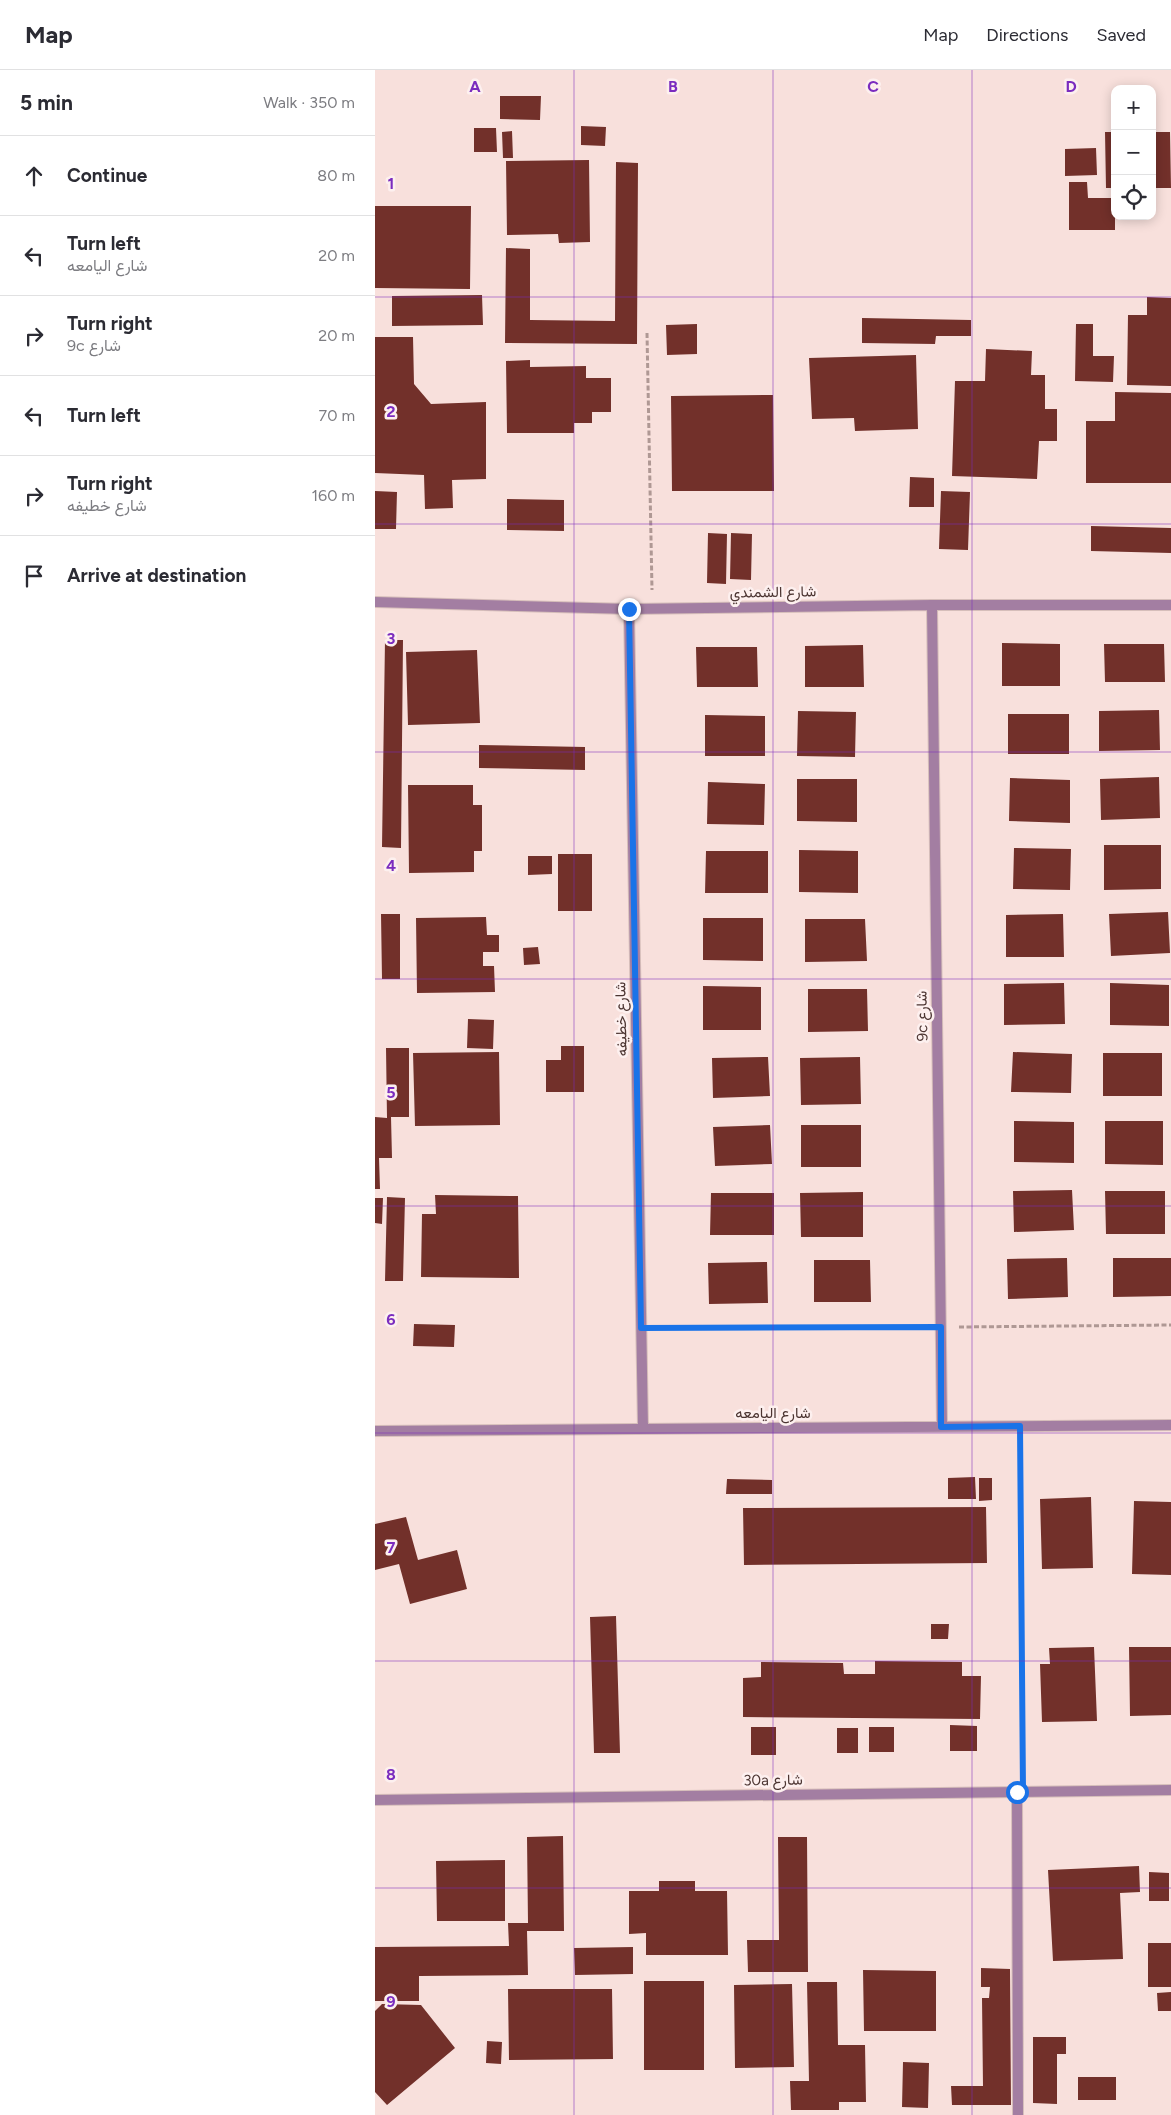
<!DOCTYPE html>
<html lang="en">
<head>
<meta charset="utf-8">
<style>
	body { margin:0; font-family:Figtree,Vazirmatn,sans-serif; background:#f2f2f3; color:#2b2b33 }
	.controls { position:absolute; right:15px; top:15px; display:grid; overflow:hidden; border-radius:10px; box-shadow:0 2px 12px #0003 }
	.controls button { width:45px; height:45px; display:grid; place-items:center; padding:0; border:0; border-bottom:1px solid #e1e1e2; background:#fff; color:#2b2b33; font:25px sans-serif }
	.stop { position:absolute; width:15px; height:15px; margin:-11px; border:4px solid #1a73e8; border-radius:50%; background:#fff }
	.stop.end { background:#1a73e8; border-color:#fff; box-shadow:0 1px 5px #0008 }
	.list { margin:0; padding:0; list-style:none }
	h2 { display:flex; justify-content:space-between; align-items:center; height:65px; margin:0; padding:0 20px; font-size:21px }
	h2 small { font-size:16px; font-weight:400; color:#7c7c81 }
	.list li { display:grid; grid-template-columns:32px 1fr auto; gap:15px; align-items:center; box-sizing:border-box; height:80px; padding:0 20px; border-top:1px solid #e1e1e2 }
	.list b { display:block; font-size:19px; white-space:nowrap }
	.list p { margin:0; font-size:16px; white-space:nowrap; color:#7c7c81 }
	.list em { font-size:16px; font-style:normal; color:#7c7c81 }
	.icon { flex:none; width:28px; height:28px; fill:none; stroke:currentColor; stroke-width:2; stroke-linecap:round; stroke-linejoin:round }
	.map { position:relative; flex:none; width:796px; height:2045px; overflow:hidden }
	header { display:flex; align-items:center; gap:30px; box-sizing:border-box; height:70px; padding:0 25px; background:#fff; border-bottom:1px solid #e1e1e2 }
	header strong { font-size:24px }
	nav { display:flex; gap:28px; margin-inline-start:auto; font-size:18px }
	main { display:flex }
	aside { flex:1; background:#fff }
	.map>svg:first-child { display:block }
	.building { fill:#72302a }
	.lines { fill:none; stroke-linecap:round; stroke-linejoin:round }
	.lane-casing { stroke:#d6beba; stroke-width:12 }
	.street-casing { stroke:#d6beba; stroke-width:12 }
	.path { stroke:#af9894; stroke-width:3; stroke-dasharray:5 2.5; stroke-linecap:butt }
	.lane { stroke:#a37ea2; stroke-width:10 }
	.street { stroke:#a37ea2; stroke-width:10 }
	.route { stroke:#1a73e8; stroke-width:6 }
	.grid { fill:none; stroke:#7b2cbf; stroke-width:1; stroke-opacity:0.55 }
	.labels { text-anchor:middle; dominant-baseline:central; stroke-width:5; stroke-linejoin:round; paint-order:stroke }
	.street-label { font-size:15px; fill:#4c3532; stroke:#fdf0ef }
	.grid-label { font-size:16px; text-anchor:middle; font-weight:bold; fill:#7b2cbf; stroke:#fdf0ef; stroke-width:5; stroke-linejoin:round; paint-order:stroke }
</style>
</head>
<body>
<header>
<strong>Map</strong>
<nav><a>Map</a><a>Directions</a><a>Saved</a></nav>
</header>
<main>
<aside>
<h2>5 min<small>Walk · 350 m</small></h2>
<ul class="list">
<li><svg class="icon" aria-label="ahead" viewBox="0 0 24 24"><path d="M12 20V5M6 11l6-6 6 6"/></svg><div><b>Continue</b></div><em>80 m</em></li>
<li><svg class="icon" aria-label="left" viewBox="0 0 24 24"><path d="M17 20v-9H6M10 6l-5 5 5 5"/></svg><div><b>Turn left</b><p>شارع اليامعه</p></div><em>20 m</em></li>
<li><svg class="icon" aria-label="right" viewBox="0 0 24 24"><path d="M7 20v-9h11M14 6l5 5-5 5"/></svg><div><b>Turn right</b><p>9c شارع</p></div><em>20 m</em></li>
<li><svg class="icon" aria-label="left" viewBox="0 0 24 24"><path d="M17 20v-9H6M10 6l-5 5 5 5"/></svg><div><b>Turn left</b></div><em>70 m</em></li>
<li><svg class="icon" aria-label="right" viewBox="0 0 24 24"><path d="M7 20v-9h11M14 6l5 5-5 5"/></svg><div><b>Turn right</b><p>شارع خطيفه</p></div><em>160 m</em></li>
<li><svg class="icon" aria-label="arrive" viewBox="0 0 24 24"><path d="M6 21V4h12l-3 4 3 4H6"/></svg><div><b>Arrive at destination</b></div></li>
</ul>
</aside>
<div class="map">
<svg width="796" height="2045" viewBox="0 0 796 2045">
	<rect width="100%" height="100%" fill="#f8e0dc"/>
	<!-- building -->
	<path class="building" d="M125,26H166L165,50L125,49Z
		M206,56L231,57L230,76L206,75Z
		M99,58H121L122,82H99Z
		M137,61L138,88H128L127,62Z
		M730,62H740V118H731Z
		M777,62H795L796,118H777Z
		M721,78L722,105L690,106V79Z
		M214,90L215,172L184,173L183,164L132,165L131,91Z
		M241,92L263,93L262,274L130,273L131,178L155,179V250L240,251Z
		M694,112H712L713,128H740V160H694Z
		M0,136H96L95,219L0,218Z
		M107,225L108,255L17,256V226Z
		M772,227L796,228V316L752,315L753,245H772Z
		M487,248L596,250V266H561L560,274L487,273Z
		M322,254V284L292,285L291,255Z
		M701,254H718V286H739L738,312L700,311Z
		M0,267H38L39,314L56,334L111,332V409L77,410L78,438L50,439L49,405L0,403Z
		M611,279L657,281L656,305H670V339H682V371H664L662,409L577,406L580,311H610Z
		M541,285L543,359L480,361L479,348L437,349L434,288Z
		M155,290V297L211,296V308H236V342H217V353H199V363H132L131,291Z
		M740,322L796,323V413H711V351H740Z
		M398,325L399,421H297L296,326Z
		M535,407L559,408V437H534Z
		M0,421L22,422L21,459H0Z
		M566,421L595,422L593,480L564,479Z
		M132,429L189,430V461L132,460Z
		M716,456L796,458V483L716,481Z
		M333,463L352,464L351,514L332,513Z
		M356,463L377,464L376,510L355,509Z
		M10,570H28L26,778L7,777Z
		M627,573L685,574V616H627Z
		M729,574H789L790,612H730Z
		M488,575L489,617H430V576Z
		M321,577H382L383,617H322Z
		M102,580L105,653L33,655L31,582Z
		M784,640L785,680L724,681V641Z
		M423,641L481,642L480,687L422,686Z
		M633,644H694V684H633Z
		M330,645L390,646V686H330Z
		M104,675L210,677V700L104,698Z
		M784,707L785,748L726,750L725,709Z
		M635,708L695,710V753L634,751Z
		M422,709H482V752L422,751Z
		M333,712L390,714L389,755L332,754Z
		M33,715H98V735H107V781H99V802L34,803Z
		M729,775H786V819L729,820Z
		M639,778L696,779L695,820L638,819Z
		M424,780L483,781V823L424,822Z
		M331,781H393V823H330Z
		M183,784H217V841H183Z
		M153,786H177V804L153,805Z
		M793,842L795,883L736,886L734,844Z
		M6,844H25V909H7Z
		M688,844L689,887H631V845Z
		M111,847L112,865H124V882H108V896H119L120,922L42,923L41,848Z
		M328,848H388V891L328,890Z
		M430,849H490L492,891L430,892Z
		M163,877L165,894L149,895L148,878Z
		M689,913L690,954L629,955V914Z
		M735,913L794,915V956L735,955Z
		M328,916L386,917V960H328Z
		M433,919H492L493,961L433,962Z
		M93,949L119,950L118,979L92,978Z
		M186,976H209V1022H171V990H186Z
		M11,978H34V1047H16L17,1088H4L5,1119H0V1047L12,1048Z
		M124,982L125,1055L40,1056L38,983Z
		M638,982L697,984L696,1023L636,1022Z
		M728,983H787V1026H728Z
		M393,987L395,1026L338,1028L337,988Z
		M485,987L486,1034L426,1035L425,988Z
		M639,1051L699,1052V1093L639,1092Z
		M730,1051H788V1095L730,1094Z
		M395,1055L397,1094L340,1096L338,1057Z
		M426,1055H486V1097H426Z
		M697,1120L699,1160L639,1162L638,1121Z
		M730,1121H790V1164H731Z
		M488,1122V1167H426L425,1123Z
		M336,1123H399V1165H335Z
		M60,1125L143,1126L144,1208L46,1207L47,1144H61Z
		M12,1127L30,1128L28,1211H10Z
		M0,1128H8L7,1154L0,1153Z
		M692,1188L693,1227L633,1229L632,1189Z
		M738,1188H796V1226L738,1227Z
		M439,1190H495L496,1232H439Z
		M392,1192L393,1233L334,1234L333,1193Z
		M39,1254L80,1255L79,1277L38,1276Z
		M600,1407L601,1429H573V1408Z
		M604,1408H617V1430L604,1431Z
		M352,1409L397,1410V1424H351Z
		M716,1427L718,1498L667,1499L665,1429Z
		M759,1431L796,1432V1505L757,1504Z
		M611,1437L612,1493L369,1495L368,1438Z
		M31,1447L43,1490L82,1480L92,1519L35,1534L24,1494L0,1500V1454Z
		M241,1546L245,1683H219L215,1547Z
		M556,1554H574L573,1569H556Z
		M719,1577L722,1651L667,1652L665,1594H675L674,1578Z
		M754,1577H796V1645L755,1646Z
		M500,1591L587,1592V1606H606L605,1649L368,1647V1608L386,1607V1592L468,1593L469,1604H500Z
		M575,1655L602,1656V1681H575Z
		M376,1657H401V1685H376Z
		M494,1657H519V1682H494Z
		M462,1658H483V1683H462Z
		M188,1766L189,1861H152L153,1905L44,1906V1931H0V1877L134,1876L133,1853H153L152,1767Z
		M403,1767H432L433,1902H373L372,1870H404Z
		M130,1790V1851H62L61,1791Z
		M764,1796L765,1822L745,1823L748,1889L678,1891L673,1800Z
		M774,1802L794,1803V1831H774Z
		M284,1811H320V1821H352L353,1885H271V1863L254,1864V1821H284Z
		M773,1873H796V1917H773Z
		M258,1877V1904L200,1905L199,1878Z
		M606,1898L635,1899L636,2035H577L576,2016H608L607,1928H614L615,1917H606Z
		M488,1900L561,1901V1961H489Z
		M269,1911H329V2000H269Z
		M432,1912H462L463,1975H490L491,2032H464V2040H416L415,2011H434Z
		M417,1914L419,1997L360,1998L359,1915Z
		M133,1919H237L238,1989L134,1990Z
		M796,1922V1941H783L782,1923Z
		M7,1934L46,1935L80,1978L12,2035L0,2022V1941Z
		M658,1967H691V1984H682V2034L658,2033Z
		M112,1971L127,1972L126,1994L111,1993Z
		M528,1992L554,1993L553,2038L527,2037Z
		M703,2007H741V2030H703Z"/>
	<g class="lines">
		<defs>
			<path id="lane" d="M642,1722L643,2045"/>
			<path id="street" d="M0,532L254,539L557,535H796
				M557,535L567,1357
				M254,539L268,1359
				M0,1361L796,1355
				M0,1730L796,1720"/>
		</defs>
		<!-- lane casing -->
		<use href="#lane" class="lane-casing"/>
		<!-- street casing -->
		<use href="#street" class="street-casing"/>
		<!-- path -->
		<path class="path" d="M272,263L277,520
			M584,1257L796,1255
			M287,1258L546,1257
			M645,1375L648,1701"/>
		<!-- lane -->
		<use href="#lane" class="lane"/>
		<!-- street -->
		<use href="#street" class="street"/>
	</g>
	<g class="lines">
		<!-- route -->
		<path class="route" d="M254,539L266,1258L566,1257V1357L645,1356L648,1722H642"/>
	</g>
	<!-- grid -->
	<path class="grid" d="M199,0V2045M398,0V2045M597,0V2045M0,227H796M0,454H796M0,682H796M0,909H796M0,1136H796M0,1363H796M0,1591H796M0,1818H796"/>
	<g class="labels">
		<!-- street labels -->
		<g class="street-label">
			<text transform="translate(398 522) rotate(-1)">شارع الشمندي</text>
			<text transform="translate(547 946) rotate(-91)">9c شارع</text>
			<text transform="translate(246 949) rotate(-91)">شارع خطيفه</text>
			<text x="398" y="1343">شارع اليامعه</text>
			<text transform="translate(398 1710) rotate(-1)">30a شارع</text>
		</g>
	</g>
	<g class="grid-label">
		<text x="100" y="22">A</text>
		<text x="298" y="22">B</text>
		<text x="498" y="22">C</text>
		<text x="696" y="22">D</text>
		<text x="16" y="119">1</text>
		<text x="16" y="347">2</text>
		<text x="16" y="574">3</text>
		<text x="16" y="801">4</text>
		<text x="16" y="1028">5</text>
		<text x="16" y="1255">6</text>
		<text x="16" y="1483">7</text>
		<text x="16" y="1710">8</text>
		<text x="16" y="1937">9</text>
	</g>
</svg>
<div class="controls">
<button>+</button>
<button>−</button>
<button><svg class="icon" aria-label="locate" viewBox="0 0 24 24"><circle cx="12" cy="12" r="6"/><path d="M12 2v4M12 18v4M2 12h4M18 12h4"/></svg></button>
</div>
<div class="stop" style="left:642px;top:1722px"></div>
<div class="stop end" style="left:254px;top:539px"></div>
</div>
</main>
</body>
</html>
